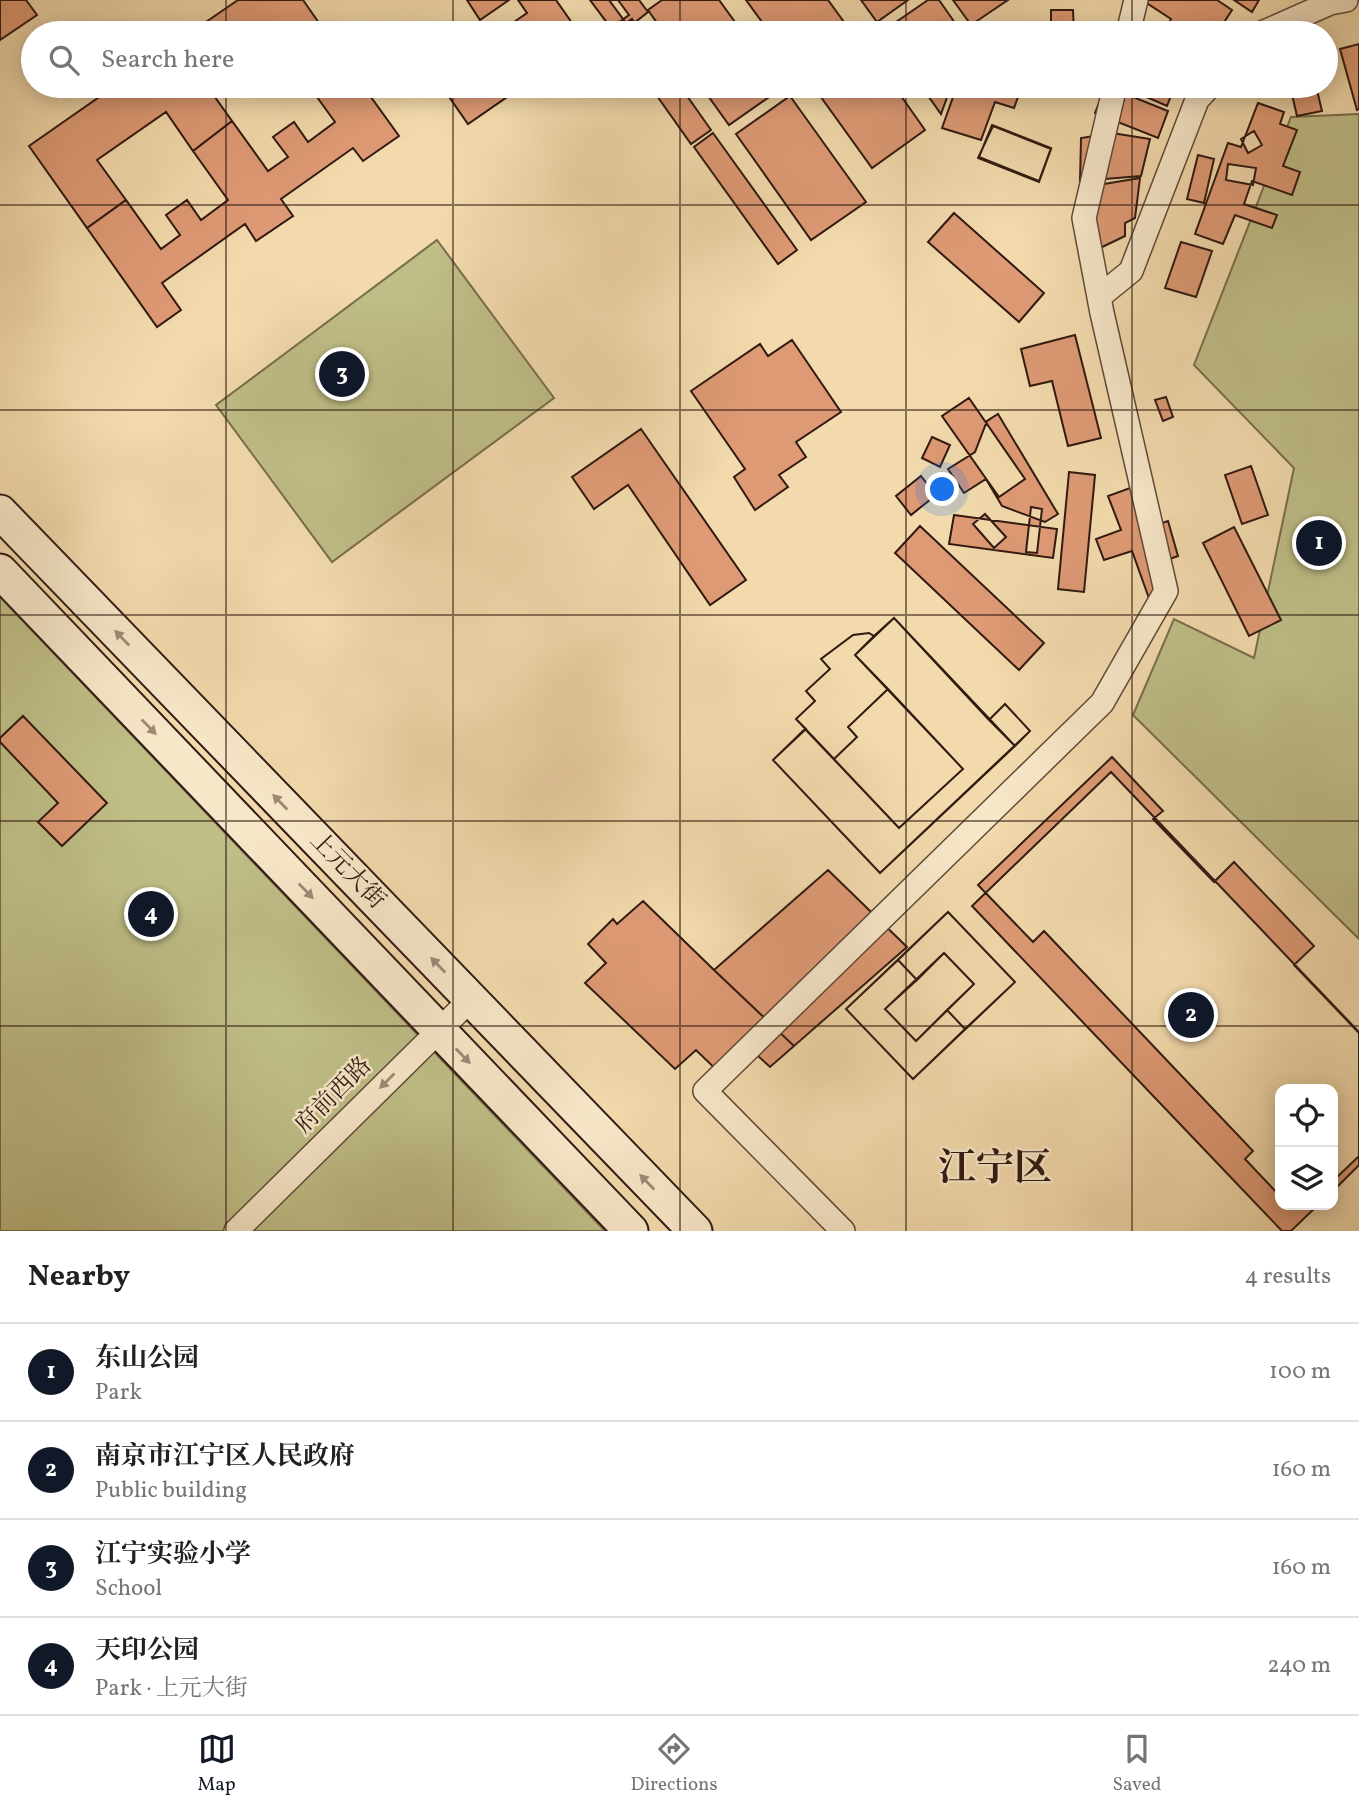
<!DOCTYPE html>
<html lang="en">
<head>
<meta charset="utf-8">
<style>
	body { margin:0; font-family:Vollkorn,"Noto Serif SC",serif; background:#f6f6f6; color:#202124 }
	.controls { position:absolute; right:21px; bottom:21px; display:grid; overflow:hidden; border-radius:14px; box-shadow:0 4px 18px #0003 }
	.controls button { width:63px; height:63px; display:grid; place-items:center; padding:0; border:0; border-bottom:2px solid #e0e0e0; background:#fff; color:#202124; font:35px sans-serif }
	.you { position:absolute; left:943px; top:490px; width:24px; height:24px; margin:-18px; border:5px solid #fff; border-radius:50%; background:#1a73e8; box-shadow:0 0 0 10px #1a73e833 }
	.badge { display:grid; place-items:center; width:46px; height:46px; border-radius:50%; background:#111827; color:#fff; font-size:23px; font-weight:700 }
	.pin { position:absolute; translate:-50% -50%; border:4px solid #fff; box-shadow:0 2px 7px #0006 }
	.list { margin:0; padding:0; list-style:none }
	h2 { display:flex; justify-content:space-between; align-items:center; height:91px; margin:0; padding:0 28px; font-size:30px }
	h2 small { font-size:23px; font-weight:400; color:#757577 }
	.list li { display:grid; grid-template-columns:46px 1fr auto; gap:21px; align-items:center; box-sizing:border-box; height:98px; padding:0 28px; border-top:2px solid #e0e0e0 }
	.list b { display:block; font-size:26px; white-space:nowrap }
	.list p { margin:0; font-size:23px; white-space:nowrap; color:#757577 }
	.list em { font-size:23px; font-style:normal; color:#757577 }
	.icon { flex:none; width:38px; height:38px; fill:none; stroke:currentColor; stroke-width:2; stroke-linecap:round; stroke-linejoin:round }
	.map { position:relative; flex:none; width:1359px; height:1231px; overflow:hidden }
	.search { position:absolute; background:#fff; box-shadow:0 4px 18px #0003; left:21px; right:21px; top:21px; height:77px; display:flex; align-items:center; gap:18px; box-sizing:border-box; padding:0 24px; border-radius:38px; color:#757577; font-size:26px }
	.sheet { height:483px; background:#fff }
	nav { display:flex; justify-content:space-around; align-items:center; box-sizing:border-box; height:98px; border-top:2px solid #e0e0e0; background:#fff; font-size:19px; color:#757577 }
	nav a { display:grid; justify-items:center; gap:4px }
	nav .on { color:#111827 }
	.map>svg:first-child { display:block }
	.green { fill:#bfbe87; stroke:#786c4c; stroke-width:2 }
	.building { fill:#de9a75; stroke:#301911; stroke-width:2; fill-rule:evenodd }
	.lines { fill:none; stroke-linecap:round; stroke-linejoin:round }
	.minor-casing { stroke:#604938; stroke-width:26 }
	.secondary-casing { stroke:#301911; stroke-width:37 }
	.minor { stroke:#f7e7c9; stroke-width:23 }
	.secondary { stroke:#f7e7c9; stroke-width:33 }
	.oneway { fill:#9d8a76 }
	.grid { fill:none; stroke:#301911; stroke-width:2; stroke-opacity:0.55 }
	.labels { text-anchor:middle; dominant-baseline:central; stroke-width:5; stroke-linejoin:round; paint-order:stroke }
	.street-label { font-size:24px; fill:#301911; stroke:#f7e7c9 }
	.town-label { font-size:38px; font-weight:bold; fill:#301911; stroke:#f7e7c9 }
</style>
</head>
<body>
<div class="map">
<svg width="1359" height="1231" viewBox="0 0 1359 1231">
	<rect width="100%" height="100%" fill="#f2daac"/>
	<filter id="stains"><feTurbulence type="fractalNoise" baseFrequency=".00286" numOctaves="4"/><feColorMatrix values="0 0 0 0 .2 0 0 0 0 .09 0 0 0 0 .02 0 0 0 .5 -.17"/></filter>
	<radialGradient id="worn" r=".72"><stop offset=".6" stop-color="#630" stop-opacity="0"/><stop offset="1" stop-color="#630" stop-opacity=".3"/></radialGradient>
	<!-- green -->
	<path class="green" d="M1359,114V939L1133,715L1174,619L1254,658L1294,468L1194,365L1291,117Z
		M437,240L554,398L332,562L216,405Z
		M0,597L605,1231H0Z"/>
	<!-- building -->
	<path class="building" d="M0,0H26L37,15L0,40Z
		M238,0H303L326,33H190Z
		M467,0H509L480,20Z
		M518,0H556L579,33H498L527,13Z
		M590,0H618L629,15L611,28Z
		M609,0H639L648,12L629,27Z
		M662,0H719L743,33H664L648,10Z
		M746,0H828L852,33H770Z
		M861,0H908L877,22Z
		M928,0H939L962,33H884L883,31Z
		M953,0H1008L971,25Z
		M1142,0H1217L1232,10L1221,27L1227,31L1225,33H1182L1168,24L1171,19Z
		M1234,0H1259L1252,12Z
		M1051,10H1073L1074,32H1051Z
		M632,19L642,33H612Z
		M1359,44V109L1357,110L1340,49Z
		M115,86H207L232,121L193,151L166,112L97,160L126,200L87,228L29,146Z
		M309,86H363L399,136L363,161L353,148L281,199L293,216L256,241L245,224L162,283L181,310L157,327L87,228L126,200L161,249L180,235L166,215L187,200L201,220L228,200L193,151L232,121L268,171L288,157L273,137L294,122L308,142L335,122Z
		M452,86H523L468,124L445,91Z
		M650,86H680L711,130L691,144Z
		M701,86H780L782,88L729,125Z
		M813,86H894L925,130L872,168Z
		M921,86H951L941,114Z
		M957,86H1022L1014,108L995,102L981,140L942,128Z
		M1106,86L1168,111L1158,138L1095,113Z
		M1121,86H1157L1172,93L1167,106Z
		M1290,86H1316L1322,111L1297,116Z
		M790,96L866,202L811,240L736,134Z
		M1258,103L1284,112L1280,124L1297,130L1283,166L1300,172L1292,195L1252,181L1244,204L1277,215L1272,228L1235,215L1223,244L1195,234L1228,143L1241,147Z
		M992,125L1051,148L1039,181L979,157Z
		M993,126L1051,149L1039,182L978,158Z
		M1254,131L1262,145L1248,153L1241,139Z
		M713,133L797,250L778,264L694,147Z
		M1112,133L1150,139L1141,176L1080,181L1081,138Z
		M1198,155L1214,159L1204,203L1187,199Z
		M1228,164L1256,168L1253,185L1226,180Z
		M1140,178L1135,218L1125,223V236L1098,249L1080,188Z
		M954,213L1044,293L1019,322L928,242Z
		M1181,242L1212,251L1196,297L1165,288Z
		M1075,335L1101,438L1068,446L1052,381L1030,386L1021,349Z
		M792,340L841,412L796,442L806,457L779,475L788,487L755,510L734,477L745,469L691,391L760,344L768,356Z
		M1166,397L1173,417L1163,421L1155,400Z
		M969,398L1025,479L999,497L942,416Z
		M998,414L1058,514L1045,522L1002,506L986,479L964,493L948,469L975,452L987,421Z
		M641,429L746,580L710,605L628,485L594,509L572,477Z
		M932,437L950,445L940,467L922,458Z
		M1251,466L1268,515L1242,524L1225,475Z
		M1069,472L1095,475L1084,592L1058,589Z
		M921,476L936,495L911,515L896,496Z
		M1141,484L1156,525L1168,521L1178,556L1161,562L1172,593L1150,601L1132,551L1104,560L1096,539L1121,530L1108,496Z
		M1031,507L1042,509L1037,553L1026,552Z
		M985,514L1006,537L994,548L973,524Z
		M954,515L1057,529L1053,558L949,544Z
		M920,526L1044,643L1019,670L895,553Z
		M1234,527L1281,620L1249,636L1203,543Z
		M894,618L989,720L1005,704L1030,731L880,873L773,760L806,729L796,719L815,701L806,691L830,669L821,659L853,635L869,633L874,636ZM888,689L963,769L899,828L832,757L834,759L857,737L848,727Z
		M894,618L1015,746L880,873L773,760L805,729L899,828L963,769L855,655Z
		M869,633L874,636L855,655L888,689L848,727L857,737L834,759L796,719L815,701L806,691L830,669L821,659L853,635Z
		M1005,704L1030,731L1015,746L989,720Z
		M23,716L107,803L62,846L38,822L58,803L0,742V738Z
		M1112,757L1163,811L1153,819L1214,882L1234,862L1314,946L1294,965L1359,1033V1156L1333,1181V1089H1280V1196L1245,1159L1253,1151L1044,931L1033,942L978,885Z
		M1111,772L1359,1032V1165L1333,1191V1089H1280V1205H1318L1291,1231H1282L972,906Z
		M828,870L907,947L794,1046L714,970Z
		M643,901L714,970L794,1046L770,1067L757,1055L728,1081L696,1050L675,1069L585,983L606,963L588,944L613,919L617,924Z
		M948,912L1015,982L913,1079L846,1009ZM944,953L974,984L916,1041L885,1009Z
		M948,912L1015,982L965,1029L947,1010L974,984L944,953L917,980L898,960Z
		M898,960L917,980L885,1009L916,1041L947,1010L965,1029L913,1079L846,1009Z"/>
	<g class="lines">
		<defs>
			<path id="minor" d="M1128,33L1136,0
				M1262,33L1330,3L1346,0
				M1099,297L1131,271L1197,100L1210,86
				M236,1231L471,999
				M843,1231L705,1091L1102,703L1166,591L1102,313L1084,218L1115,86"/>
			<path id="secondary" d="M0,512L695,1231
				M0,571L631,1231"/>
		</defs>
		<!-- minor casing -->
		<use href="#minor" class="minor-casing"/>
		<!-- secondary casing -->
		<use href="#secondary" class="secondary-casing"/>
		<!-- minor -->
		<use href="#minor" class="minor"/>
		<!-- secondary -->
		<use href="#secondary" class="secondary"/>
	</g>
	<!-- one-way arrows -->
	<defs><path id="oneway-solid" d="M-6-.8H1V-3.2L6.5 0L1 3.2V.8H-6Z" transform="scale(1.75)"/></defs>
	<g class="oneway">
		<use href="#oneway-solid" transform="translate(122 638) rotate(-134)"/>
		<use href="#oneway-solid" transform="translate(149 727) rotate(46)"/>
		<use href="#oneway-solid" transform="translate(280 802) rotate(-134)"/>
		<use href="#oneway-solid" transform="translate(306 891) rotate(46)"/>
		<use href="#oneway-solid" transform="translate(438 965) rotate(-134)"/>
		<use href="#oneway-solid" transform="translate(463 1056) rotate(46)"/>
		<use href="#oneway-solid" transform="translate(387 1081) rotate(135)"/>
		<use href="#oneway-solid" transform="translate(647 1182) rotate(-134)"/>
	</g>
	<!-- grid -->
	<path class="grid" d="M226,0V33M453,0V33M680,0V33M906,0V33M1132,0V33M226,86V1231M453,86V1231M680,86V1231M906,86V1231M1132,86V1231M0,205H1359M0,410H1359M0,615H1359M0,821H1359M0,1026H1359"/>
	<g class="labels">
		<!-- street labels -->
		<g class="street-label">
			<text transform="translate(347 871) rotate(46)">上元大街</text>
			<text transform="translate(334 1096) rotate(-45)">府前西路</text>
		</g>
		<!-- town labels -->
		<g class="town-label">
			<text x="995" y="1170">江宁区</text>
		</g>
	</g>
	<rect width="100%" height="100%" filter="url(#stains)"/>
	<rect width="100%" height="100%" fill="url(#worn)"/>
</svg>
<div class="controls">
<button><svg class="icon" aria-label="locate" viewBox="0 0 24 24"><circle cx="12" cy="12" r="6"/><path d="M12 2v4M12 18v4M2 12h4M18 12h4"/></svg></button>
<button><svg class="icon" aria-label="layers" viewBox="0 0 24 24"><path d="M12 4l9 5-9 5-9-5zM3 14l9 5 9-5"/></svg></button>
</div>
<div class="you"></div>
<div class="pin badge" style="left:1319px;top:543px">1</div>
<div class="pin badge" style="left:1191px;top:1015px">2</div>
<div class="pin badge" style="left:342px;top:374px">3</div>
<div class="pin badge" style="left:151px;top:914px">4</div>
<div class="search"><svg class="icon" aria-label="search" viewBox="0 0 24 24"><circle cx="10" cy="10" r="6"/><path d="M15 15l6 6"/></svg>Search here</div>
</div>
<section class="sheet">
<h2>Nearby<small>4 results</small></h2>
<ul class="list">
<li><span class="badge">1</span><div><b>东山公园</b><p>Park</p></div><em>100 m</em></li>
<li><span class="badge">2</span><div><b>南京市江宁区人民政府</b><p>Public building</p></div><em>160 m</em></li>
<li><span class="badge">3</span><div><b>江宁实验小学</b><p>School</p></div><em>160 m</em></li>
<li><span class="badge">4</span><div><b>天印公园</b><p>Park · 上元大街</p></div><em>240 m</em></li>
</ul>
</section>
<nav>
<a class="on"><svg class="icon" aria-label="map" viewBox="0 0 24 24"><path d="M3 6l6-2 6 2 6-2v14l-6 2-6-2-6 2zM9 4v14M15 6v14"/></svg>Map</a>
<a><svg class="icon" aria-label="directions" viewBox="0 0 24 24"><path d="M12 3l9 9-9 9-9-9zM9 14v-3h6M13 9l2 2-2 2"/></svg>Directions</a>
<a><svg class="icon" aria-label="saved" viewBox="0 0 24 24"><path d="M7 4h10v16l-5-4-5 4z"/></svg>Saved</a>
</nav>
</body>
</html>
